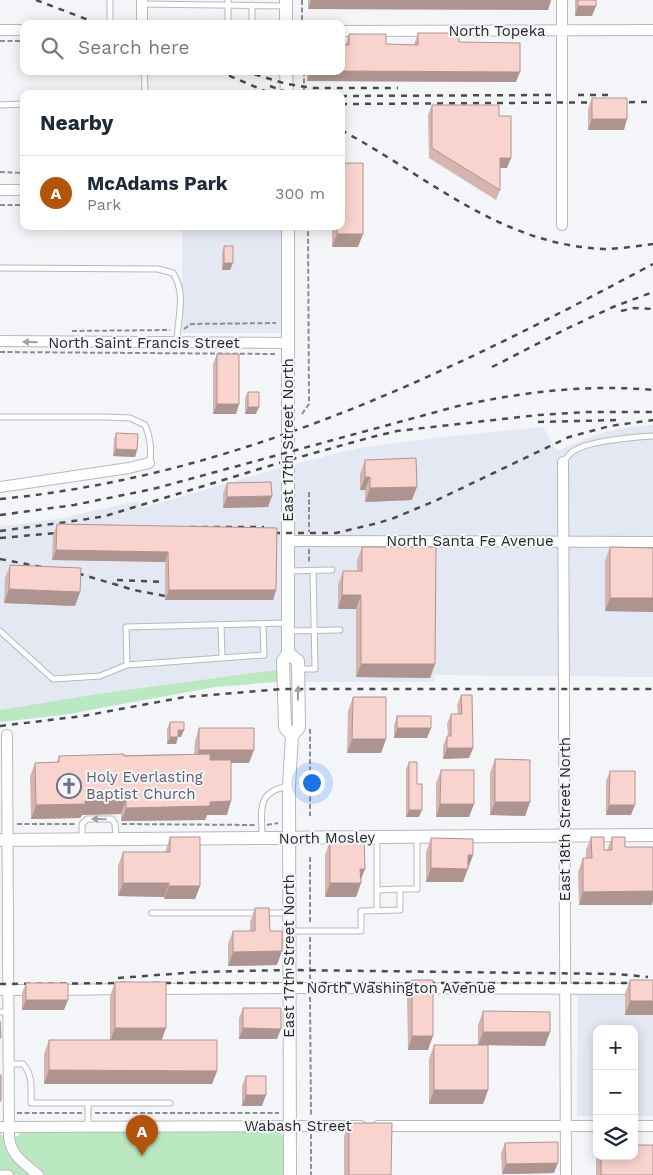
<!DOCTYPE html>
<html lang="en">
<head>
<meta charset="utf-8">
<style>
	body { margin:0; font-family:"Work Sans",sans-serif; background:#f2f2f3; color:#1f2937 }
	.controls { position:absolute; right:15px; bottom:15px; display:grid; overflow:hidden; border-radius:10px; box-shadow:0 2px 12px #0003 }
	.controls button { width:45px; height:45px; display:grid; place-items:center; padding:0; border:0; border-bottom:1px solid #e0e1e3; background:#fff; color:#1f2937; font:25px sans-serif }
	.you { position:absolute; left:311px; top:782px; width:18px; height:18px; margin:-12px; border:4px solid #fff; border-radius:50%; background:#1a73e8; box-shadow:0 0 0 8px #1a73e833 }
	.badge { display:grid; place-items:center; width:32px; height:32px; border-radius:50%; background:#b45309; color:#fff; font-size:16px; font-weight:700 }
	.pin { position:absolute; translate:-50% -41px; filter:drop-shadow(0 1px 2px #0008) }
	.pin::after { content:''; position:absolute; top:26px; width:18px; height:15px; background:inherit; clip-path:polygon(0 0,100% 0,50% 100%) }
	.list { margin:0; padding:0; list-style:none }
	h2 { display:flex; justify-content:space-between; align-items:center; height:65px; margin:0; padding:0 20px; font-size:21px }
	h2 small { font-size:16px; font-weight:400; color:#747a83 }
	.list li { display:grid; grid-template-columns:32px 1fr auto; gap:15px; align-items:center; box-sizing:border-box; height:75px; padding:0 20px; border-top:1px solid #e0e1e3 }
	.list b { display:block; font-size:19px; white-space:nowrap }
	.list p { margin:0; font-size:16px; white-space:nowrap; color:#747a83 }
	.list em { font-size:16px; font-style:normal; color:#747a83 }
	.icon { flex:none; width:28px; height:28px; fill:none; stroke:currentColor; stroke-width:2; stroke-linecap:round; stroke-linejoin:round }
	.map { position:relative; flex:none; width:653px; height:1175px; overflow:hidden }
	.search { position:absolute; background:#fff; box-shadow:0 2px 12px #0003; left:20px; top:20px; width:325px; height:55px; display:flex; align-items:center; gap:12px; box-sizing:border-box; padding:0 18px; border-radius:10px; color:#747a83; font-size:19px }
	.panel { position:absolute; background:#fff; box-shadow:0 2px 12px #0003; left:20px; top:90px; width:325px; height:140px; border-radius:10px }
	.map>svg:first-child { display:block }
	.built { fill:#e4e8f3 }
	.green { fill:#b9e8c1 }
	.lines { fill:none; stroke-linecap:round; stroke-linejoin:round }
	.service-casing { stroke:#b8b9bc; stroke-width:7 }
	.minor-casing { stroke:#b8b9bc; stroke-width:12 }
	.tertiary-casing { stroke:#b8b9bc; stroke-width:14 }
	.path { stroke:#8c8d8f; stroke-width:2; stroke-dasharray:5 2.5; stroke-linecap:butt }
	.service { stroke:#fff; stroke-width:5 }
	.minor { stroke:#fff; stroke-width:10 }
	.tertiary { stroke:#fff; stroke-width:12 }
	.rail { stroke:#4b4b4c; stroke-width:2.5; stroke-dasharray:6 6; stroke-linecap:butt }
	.wall { fill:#d6b5b0 }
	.shaded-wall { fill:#ae9490 }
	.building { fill:#f9d3cd; stroke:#ae9490 }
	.oneway { fill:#9f9f9f }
	.labels { text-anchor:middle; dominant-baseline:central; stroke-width:4; stroke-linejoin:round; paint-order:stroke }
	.street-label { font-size:15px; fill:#29292a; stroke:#f4f5f9 }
	.worship-label { font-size:15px; fill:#5b616d; stroke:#f4f5f9; text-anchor:start }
</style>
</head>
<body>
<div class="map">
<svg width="653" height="1175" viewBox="0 0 653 1175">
	<rect width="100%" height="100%" fill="#f4f5f9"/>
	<!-- built -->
	<path class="built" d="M182,226H281L282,330L279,333H182Z
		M653,425V677L435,675L434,682H277V671L97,694L0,710V526L17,525L62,518L138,501L142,508L280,468L346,451L365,447L434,438L543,427L557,451L595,435L622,428Z
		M578,994L653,995V1116H634V1029H597V1116H577Z"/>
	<!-- green -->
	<path class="green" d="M277,670V682L215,687L63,715L0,722V710L97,694Z
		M22,1131H278L283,1137V1175H0V1132L3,1137L18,1136Z"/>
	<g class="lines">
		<defs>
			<path id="service" d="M142,4L286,6
				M110,24V0
				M228,24V0
				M252,24V5
				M144,71L145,87L144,94
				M0,105L24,104
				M0,268L158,269L173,273C187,295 177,318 177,343
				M0,417H104L130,418L145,425C151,438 151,449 150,463
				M563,462C566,459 568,455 571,453C584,441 634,437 653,436
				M288,571L332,570
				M263,624L264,655L127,665L126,627L288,623
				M221,625L222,658
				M0,631L53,679L100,676L127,665
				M288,631L340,630
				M299,669H315L313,571
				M262,838C262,810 255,792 289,786
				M377,838V911
				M82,840V824L87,819H112L115,824L116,839
				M377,890L400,889
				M152,913H288
				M289,931H361V911L400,910V889H417V837
				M0,1012H8
				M9,1064H23C33,1075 31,1089 31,1103H170
				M88,1126V1103
				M0,1173H9L11,1175"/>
			<path id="minor" d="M562,0V225
				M142,24V0
				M0,30H24
				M341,31L653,30
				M0,190H24
				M0,341L288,343
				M563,462L566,1175
				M0,487L129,468L149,463
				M288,541L653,542
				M7,735L9,1136C10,1155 24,1163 38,1175
				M153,989L289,988L653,989
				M0,990H36
				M56,990L124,989
				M378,1126H597
				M634,1126H653
				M0,1127L361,1126"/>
			<path id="tertiary" d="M286,0V24
				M286,71L287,94
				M288,226V653L283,661L285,727L292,736
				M288,653L298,661L299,727L292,736L289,786L290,1175
				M0,840L653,835"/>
		</defs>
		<!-- service casing -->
		<use href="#service" class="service-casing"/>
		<!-- minor casing -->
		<use href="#minor" class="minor-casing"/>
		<!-- tertiary casing -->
		<use href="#tertiary" class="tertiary-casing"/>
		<!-- path -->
		<path class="path" d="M302,0V24
			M0,41H24
			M304,71V94
			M0,172L24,173
			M0,205H24
			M184,329L191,324L276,323
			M72,331L170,330
			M0,352L276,354
			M302,414L309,404L308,226
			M309,492V532
			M309,549V564
			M310,729V816
			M17,824H75
			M122,824L255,825
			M267,825L278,823
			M310,857V924
			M310,937V979
			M310,997L311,1117
			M17,1113H83
			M95,1113H279
			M311,1134V1175"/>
		<!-- service -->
		<use href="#service" class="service"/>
		<!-- minor -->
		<use href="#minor" class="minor"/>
		<!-- tertiary -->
		<use href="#tertiary" class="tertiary"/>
		<!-- rail -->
		<path class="rail" d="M36,0L99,24
			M218,71L272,94
			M243,71L287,84L313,88H398
			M270,86L292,94
			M578,95H613
			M341,96L551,95
			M341,104L653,102
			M341,130C429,177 499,244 603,249C620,249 637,246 653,244
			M621,311L634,308L653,309
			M492,367L566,329L613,307L653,292
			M538,422L618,420
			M0,499C237,476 446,375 653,264
			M0,515L74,505L153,489L458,406C524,392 585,384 653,390
			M190,527H264
			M0,531L81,520L105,516L289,460L372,437L397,431L538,415L587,412H653
			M262,533H336L378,523L394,518L437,500L569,437L610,426L653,420
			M0,538L67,532
			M0,559L47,568
			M66,571L80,574L134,590L165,596
			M117,580L163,582
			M0,726L83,716L185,697L283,689H653
			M118,978L198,972L289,970L617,974L648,977
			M153,983H653
			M0,984L128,983"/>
	</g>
	<!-- wall -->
	<path class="wall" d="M308,0H551L548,10L308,9Z
		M575,0H596L592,16H575Z
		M418,33L459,42L516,82L307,81V71H341L346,44L349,34L386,44L414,45Z
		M592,98L624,130H588V109Z
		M432,105L499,116L507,168H500V190L496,200L429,158L428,115Z
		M332,226H341L358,247H332Z
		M224,246L230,270H222V253Z
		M217,354L239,404L236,414H213V364Z
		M248,392L256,414H245V398Z
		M116,433L137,450L135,457L113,456L114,440Z
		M365,460L412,500L365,502V490H360V474Z
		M227,483L268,507L223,508V493Z
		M57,524L277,528L276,590L273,600H165V562L52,560L53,535Z
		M362,547L435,664L430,678L356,677V609H338V584L343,571H357V560Z
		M610,547L653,548V612L605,611V561Z
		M10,565L80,592L75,606L4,603L5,578Z
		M461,695L473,748L469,758L443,759V746L447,736H448L447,724L451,714H458L457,705Z
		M353,697L386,739L381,753H347L348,711Z
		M397,716L427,738H394V726Z
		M170,722L181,737H178L176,744H167V729Z
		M199,728L249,763H231L227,815H207L205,820L121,821V814L82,815L80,818L31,819L30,776L35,763L57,762L59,756L194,754L195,741Z
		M495,759L530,802L525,816L490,815V773Z
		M409,762L417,784L419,817H406V769Z
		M441,770L474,804L469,817H436V783Z
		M610,771L631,815H606V781Z
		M170,837L200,886L195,899H164V897L118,896V866L123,852H165Z
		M591,837L604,850H607L612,837L625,847L652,905H579L578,872L583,858H586V850Z
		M348,838L361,880V883L356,897H325V855L330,841H347Z
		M431,838L473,855L463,882H426V852Z
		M255,908L270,931L277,965L228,966V944L233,931H250V922Z
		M412,980L428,1050H408L407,994Z
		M630,980H653V1015H625V993Z
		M115,982L161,1040L217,1071L212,1084H44V1054L49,1040H110V996Z
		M26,983L64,1010H22V993Z
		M243,1008L277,1039H239V1018Z
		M483,1011L545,1046L488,1045V1090L483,1104H429V1059L434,1045H478V1025Z
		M246,1076L262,1106H242V1086Z
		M349,1123L391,1175H344V1136Z
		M505,1143L554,1173L502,1174L501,1153Z
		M597,1156H634L653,1175H596V1159Z"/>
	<!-- shaded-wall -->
	<path class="shaded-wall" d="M311,0H551L548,10L308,9Z
		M578,6H596L592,16H575Z
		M310,71H341L520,72L516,82L307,81Z
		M592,119H627L624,130H588Z
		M500,158H511L507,168H496Z
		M337,234H363L358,247H332Z
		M224,263H233L230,270H222Z
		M217,404H239L236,414H213Z
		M248,407H259L256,414H245Z
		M116,449L137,450L135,457L113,456Z
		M365,477H370L365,490H360Z
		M417,487L412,500L365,502L370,488Z
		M272,496L268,507L223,508L227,497Z
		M56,550L168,552L165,562L52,560Z
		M9,589L80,592L75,606L4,603Z
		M169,590H276L273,600H165Z
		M342,595H361L356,609H338Z
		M610,598H653V612L605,611Z
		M361,664H435L430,678L356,677Z
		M397,728H431L427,738H394Z
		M178,730H184L181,737H176Z
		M170,737H178L176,744H167Z
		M352,739H386L381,753H347Z
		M447,748H473L469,758L443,759Z
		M199,750H254L249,763H194Z
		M126,800L121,814L82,815L80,818L31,819L36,805L85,801Z
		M231,801L227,815H207L205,820L121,821L126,808L210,802Z
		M495,802H530L525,816L490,815Z
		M440,804H474L469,817H436Z
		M609,805H635L631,815H606Z
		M409,810H422L419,817H406Z
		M468,855H473L463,882H426L431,868Z
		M360,869H365L360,882Z
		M123,883H169L164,897L118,896Z
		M330,883H361L356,897H325Z
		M169,886H200L195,899H164Z
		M653,891V901L652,905H579L583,892Z
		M282,951L277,965L228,966L233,952Z
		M26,1000H68L64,1010H22Z
		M630,1001H653V1015H625Z
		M115,1028H166L161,1042L110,1041Z
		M243,1028L281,1029L277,1039H239Z
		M483,1032H550L545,1046L478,1045Z
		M412,1036H433L428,1050H408Z
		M49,1070L217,1071L212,1084H44Z
		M434,1090H488L483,1104H429Z
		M246,1095H266L262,1106H242Z
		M558,1163L554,1173L502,1174L506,1164Z"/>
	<!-- building -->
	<path class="building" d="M578,0H596V6H578Z
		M418,33H459V42L520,43V72L341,71V44L349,45V34H386V44L418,45Z
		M592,98H627V119H592Z
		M432,105H499V116H511V158H500V190L432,148Z
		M341,163H363V234H337V226H341Z
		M224,246H233V263H224Z
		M217,354H239V404H217Z
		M248,392H259V407H248Z
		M116,433L138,434L137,450L116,449Z
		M416,458L417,487L370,488V477H365V460Z
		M271,482L272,496L227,497V483Z
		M57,524L277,528L276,590H169L168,552L56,550Z
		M362,547H436L435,664H361V595H342L343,571H362Z
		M610,547L653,548V598H610Z
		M10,565L81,568L80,592L9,589Z
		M461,695H472L473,748H447V736H451V714H462Z
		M353,697H386V739H352Z
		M397,716H431V728H397Z
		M170,722H184V730H178V737H170Z
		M199,728H254V750H199Z
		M124,754V756L210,754V760H231V801L210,802V806L126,808V800L85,801V804L36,805L35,763L59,762V756Z
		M495,759L530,760V802H495Z
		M409,762H417V784H422V810H409Z
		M441,770H474V804H440Z
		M610,771H635V805H609Z
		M170,837H200V886H169V883H123V852H170Z
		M591,837H604V850H612V837H625V847H653V891L583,892V858H592Z
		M348,838H364L365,869H360L361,883H330V841H348Z
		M431,838L473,839V855H468V869L431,868Z
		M255,908H269L270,931H282V951L233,952V931H255Z
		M412,980H433V1036H412Z
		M630,980H653V1001H630Z
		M115,982H166V1028H115Z
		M26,983H68V1000H26Z
		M243,1008H281V1029L243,1028Z
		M483,1011L550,1012V1032H483Z
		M0,1021L1,1038H0Z
		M49,1040H217V1071L49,1070Z
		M434,1045H488V1090H434Z
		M0,1075H1V1101H0Z
		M246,1076H266V1095H246Z
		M349,1123H392L391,1175H349Z
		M558,1142V1163L506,1164L505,1143Z
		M634,1145H653V1175H601V1156H634Z"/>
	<!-- one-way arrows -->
	<defs><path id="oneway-solid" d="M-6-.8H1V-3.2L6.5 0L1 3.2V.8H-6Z" transform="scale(1.25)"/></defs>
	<g class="oneway">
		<use href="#oneway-solid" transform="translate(30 342) rotate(-179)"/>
		<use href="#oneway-solid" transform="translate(298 693) rotate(-90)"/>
		<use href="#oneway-solid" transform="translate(99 819) rotate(-179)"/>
	</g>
	<!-- icons -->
	<defs>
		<symbol id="church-ring" viewBox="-11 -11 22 22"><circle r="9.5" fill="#f4f5f9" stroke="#6b7280" stroke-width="1.5"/><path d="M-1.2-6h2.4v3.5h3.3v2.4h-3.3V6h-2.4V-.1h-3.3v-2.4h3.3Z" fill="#6b7280"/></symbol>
	</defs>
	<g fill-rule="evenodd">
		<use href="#church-ring" x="55" y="772" width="28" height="28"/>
	</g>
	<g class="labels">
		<!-- street labels -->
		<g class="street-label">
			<text x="497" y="31">North Topeka</text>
			<text x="144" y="343">North Saint Francis Street</text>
			<text transform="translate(288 440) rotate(-90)">East 17th Street North</text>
			<text x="470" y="541">North Santa Fe Avenue</text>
			<text transform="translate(565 819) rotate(-90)">East 18th Street North</text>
			<text transform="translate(327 838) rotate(-1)">North Mosley</text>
			<text transform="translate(289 956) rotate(-90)">East 17th Street North</text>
			<text x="401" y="988">North Washington Avenue</text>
			<text x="298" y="1126">Wabash Street</text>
		</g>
		<!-- worship labels -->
		<g class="worship-label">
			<text x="86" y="777">Holy Everlasting<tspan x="86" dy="17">Baptist Church</tspan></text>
		</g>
	</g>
</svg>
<div class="controls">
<button>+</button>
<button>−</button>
<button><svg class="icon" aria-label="layers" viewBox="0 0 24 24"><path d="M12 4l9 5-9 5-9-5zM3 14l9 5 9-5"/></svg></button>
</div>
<div class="you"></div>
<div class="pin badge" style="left:142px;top:1156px">A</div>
<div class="search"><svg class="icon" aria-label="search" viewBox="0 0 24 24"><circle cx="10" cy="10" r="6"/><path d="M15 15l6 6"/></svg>Search here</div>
<section class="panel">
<h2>Nearby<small></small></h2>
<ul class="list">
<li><span class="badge">A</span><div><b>McAdams Park</b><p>Park</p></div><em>300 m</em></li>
</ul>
</section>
</div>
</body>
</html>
